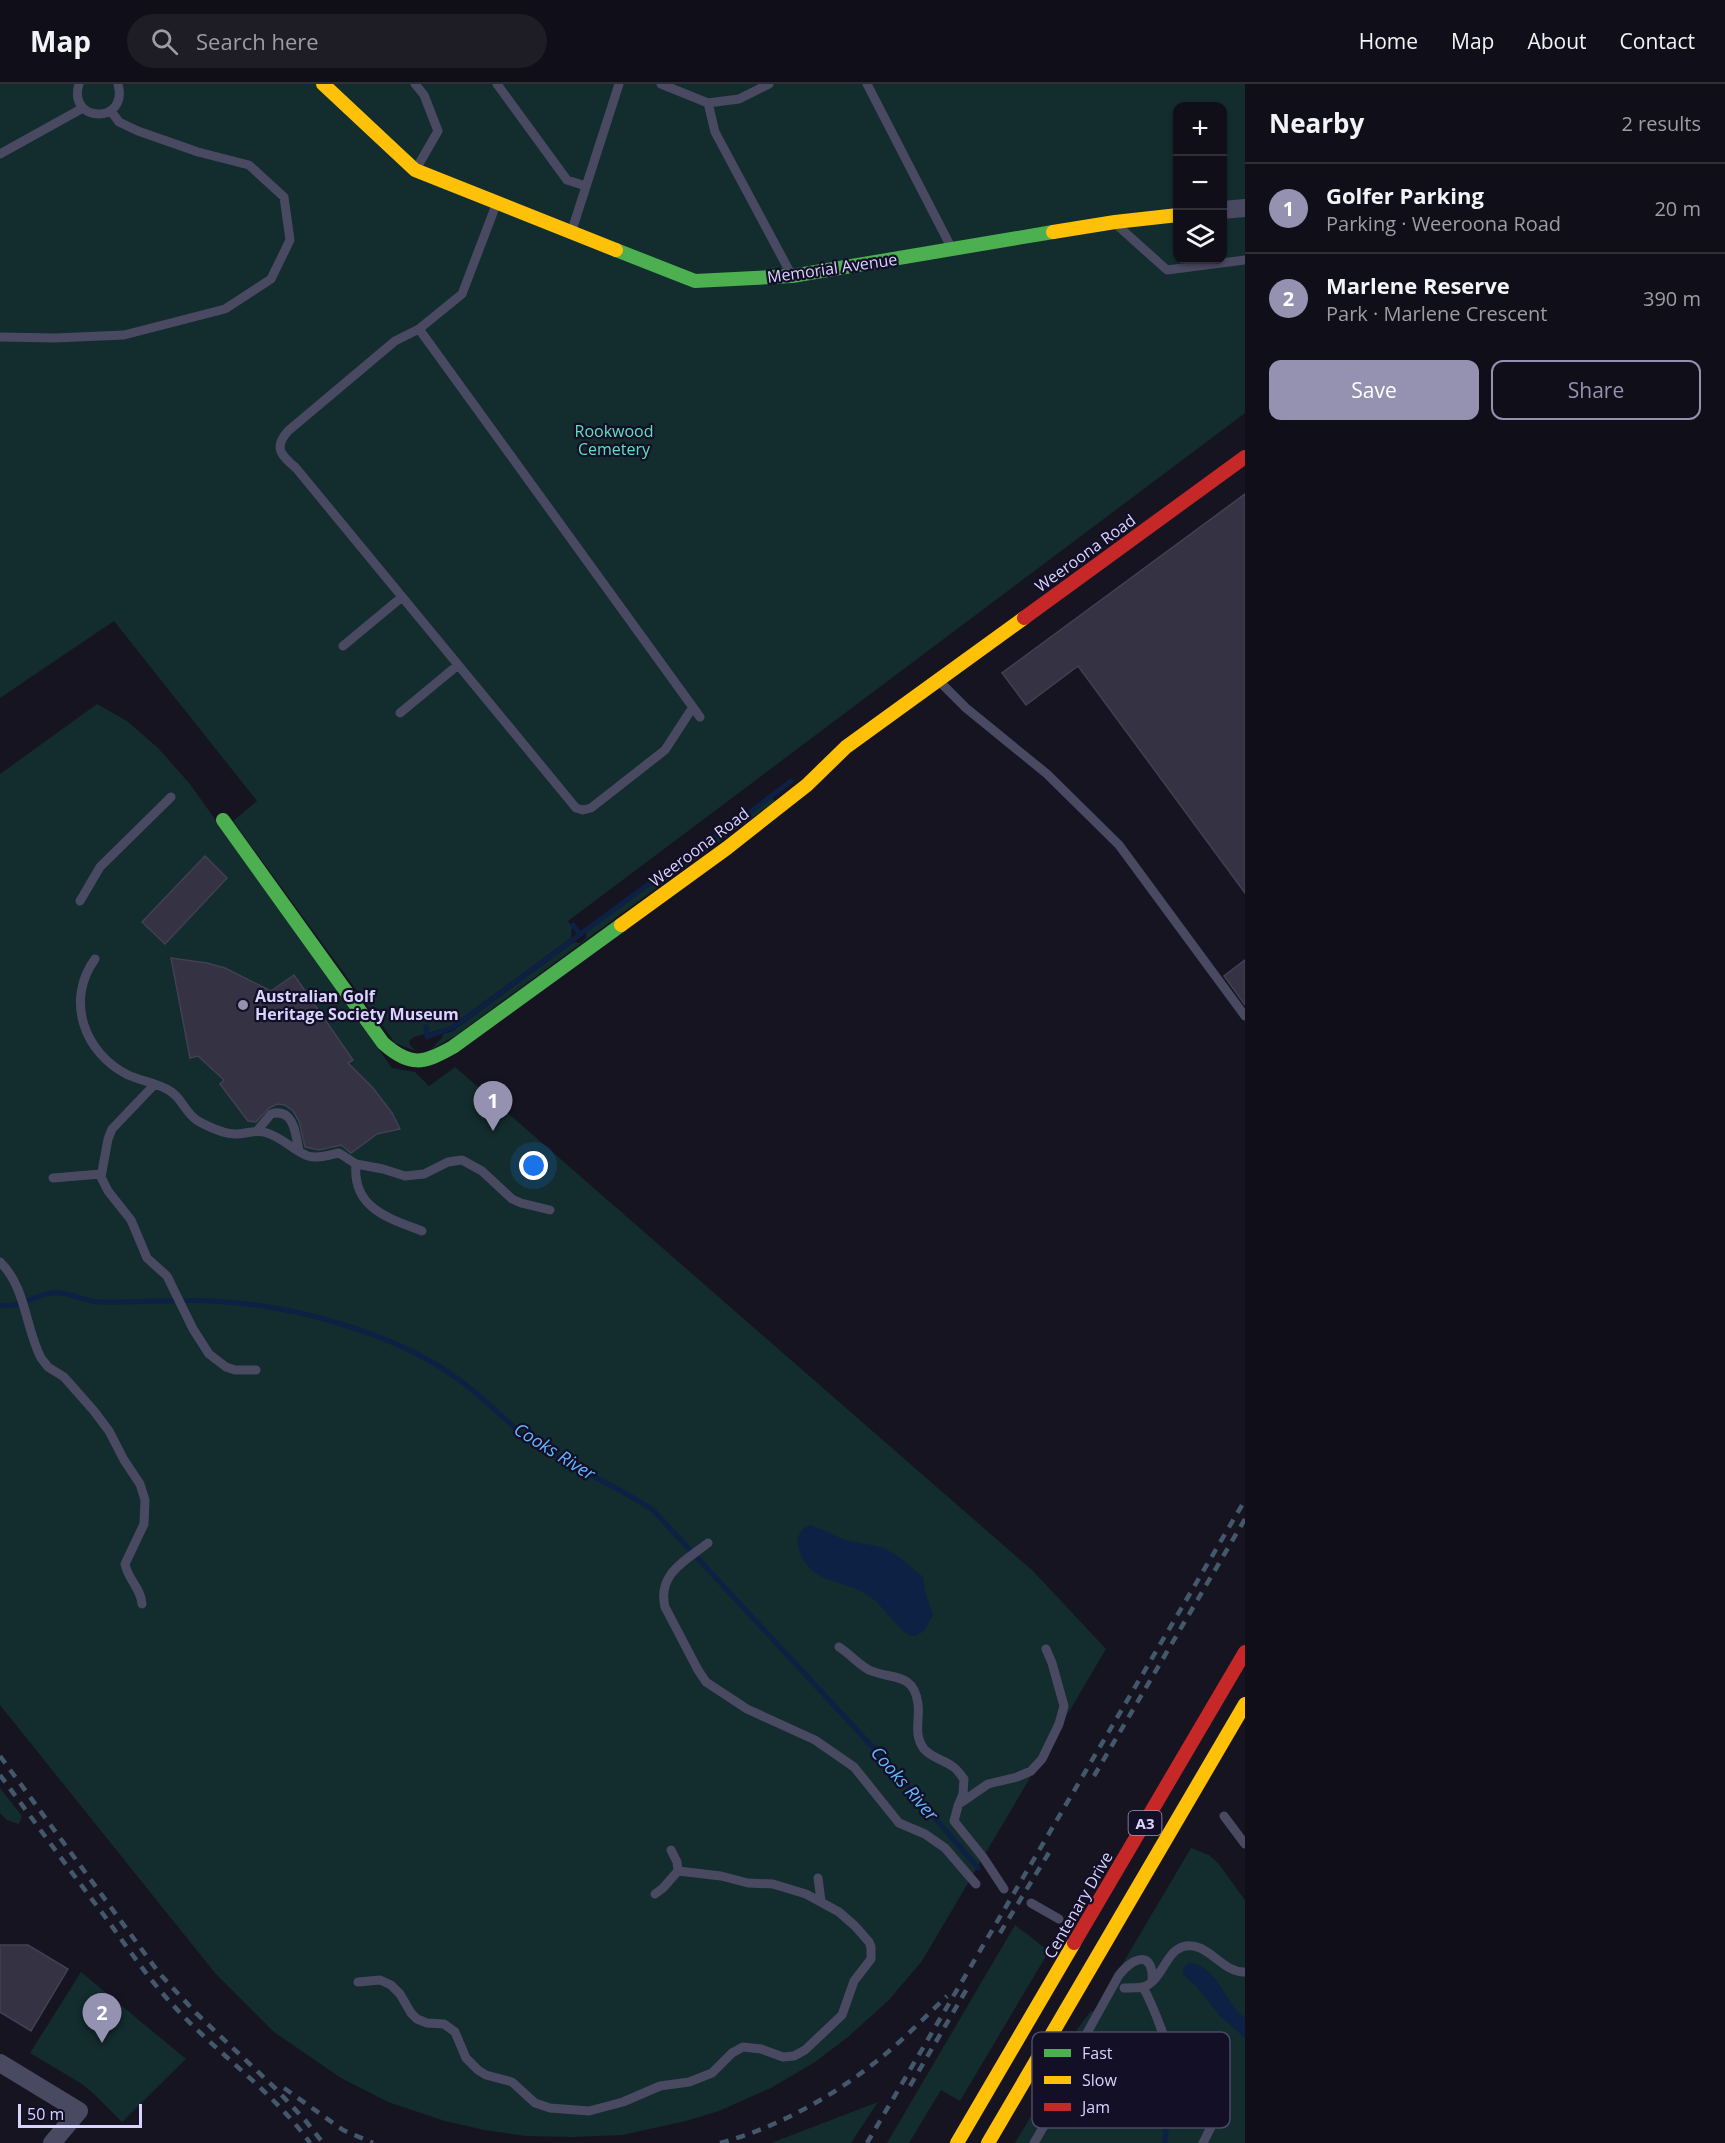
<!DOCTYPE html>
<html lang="en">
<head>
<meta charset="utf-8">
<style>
	body { margin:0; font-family:"Open Sans",sans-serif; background:#1e1d26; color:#f1f3f6 }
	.controls { position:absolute; right:18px; top:18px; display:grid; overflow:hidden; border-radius:12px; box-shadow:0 2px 4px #0004 }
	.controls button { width:54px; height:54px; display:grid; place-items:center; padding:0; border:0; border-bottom:2px solid #302f38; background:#100f19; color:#f1f3f6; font:30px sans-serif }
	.scale { position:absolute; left:18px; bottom:15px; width:124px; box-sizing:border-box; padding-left:6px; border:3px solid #d9d4ff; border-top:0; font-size:16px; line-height:21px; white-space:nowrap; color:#d9d4ff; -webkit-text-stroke:4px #130f26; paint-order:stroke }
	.you { position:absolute; left:534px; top:1082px; width:21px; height:21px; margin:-15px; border:4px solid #fff; border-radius:50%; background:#1a73e8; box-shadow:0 0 0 9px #1a73e833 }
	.badge { display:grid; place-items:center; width:39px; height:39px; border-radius:50%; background:#9591b1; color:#fff; font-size:20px; font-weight:700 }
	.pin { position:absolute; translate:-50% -50px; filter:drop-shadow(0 2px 3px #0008) }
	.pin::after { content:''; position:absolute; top:32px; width:21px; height:18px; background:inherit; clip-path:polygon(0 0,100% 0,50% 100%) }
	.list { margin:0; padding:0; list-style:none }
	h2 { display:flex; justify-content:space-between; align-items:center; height:78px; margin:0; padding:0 24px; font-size:26px }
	h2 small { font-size:20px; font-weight:400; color:#9c9ca2 }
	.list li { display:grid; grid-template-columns:39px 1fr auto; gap:18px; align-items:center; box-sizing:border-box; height:90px; padding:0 24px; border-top:2px solid #302f38 }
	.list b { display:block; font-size:22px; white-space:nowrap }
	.list p { margin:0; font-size:20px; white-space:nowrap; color:#9c9ca2 }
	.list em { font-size:20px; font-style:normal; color:#9c9ca2 }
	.actions { display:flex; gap:12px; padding:18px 24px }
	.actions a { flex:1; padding:14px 0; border:2px solid #9591b1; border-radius:12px; text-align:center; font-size:21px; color:#9591b1 }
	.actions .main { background:#9591b1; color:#fff }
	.icon { flex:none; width:33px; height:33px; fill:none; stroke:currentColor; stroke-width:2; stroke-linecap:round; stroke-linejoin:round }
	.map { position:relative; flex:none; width:1245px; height:2059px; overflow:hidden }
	header { display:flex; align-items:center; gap:36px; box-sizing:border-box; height:84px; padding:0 30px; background:#100f19; border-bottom:2px solid #302f38 }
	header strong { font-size:28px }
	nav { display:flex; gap:33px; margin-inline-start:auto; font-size:21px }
	.search { width:420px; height:54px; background:#1e1d26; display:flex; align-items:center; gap:15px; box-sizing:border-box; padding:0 21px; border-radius:33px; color:#9c9ca2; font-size:22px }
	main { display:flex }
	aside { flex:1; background:#100f19 }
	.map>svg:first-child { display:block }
	.green { fill:#132c2d; fill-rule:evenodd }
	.water { fill:#0d2144 }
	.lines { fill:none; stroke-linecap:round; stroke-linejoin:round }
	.stream { stroke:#0d2144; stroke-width:5 }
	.building { fill:#343243; stroke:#433f54; stroke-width:1.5 }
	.lane { stroke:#4a4962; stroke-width:9 }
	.street { stroke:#4a4962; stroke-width:18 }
	.fast { stroke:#4caf50; stroke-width:14 }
	.slow { stroke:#ffc107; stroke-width:14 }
	.jam { stroke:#c62828; stroke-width:14 }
	.rail { stroke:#43596b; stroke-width:4.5; stroke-dasharray:9 8; stroke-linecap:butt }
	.poi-dot { fill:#9591b1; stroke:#130f26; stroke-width:2 }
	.labels { text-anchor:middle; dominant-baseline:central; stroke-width:4.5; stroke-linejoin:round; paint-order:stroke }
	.shield { fill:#130f26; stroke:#9e99be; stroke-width:1.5 }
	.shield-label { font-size:15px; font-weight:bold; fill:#d9d4ff }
	.street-label { font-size:16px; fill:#d9d4ff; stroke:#130f26 }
	.park-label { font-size:16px; fill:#5fe0c0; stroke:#130f26 }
	.poi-label { font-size:16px; font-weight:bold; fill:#d9d4ff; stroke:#130f26; text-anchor:start }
	.water-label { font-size:18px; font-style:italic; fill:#62b6ff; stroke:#130f26 }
	.key { fill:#130f26; stroke:#4e4a67; stroke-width:1.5 }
	.key-label { font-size:16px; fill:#d9d4ff }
</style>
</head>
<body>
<header>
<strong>Map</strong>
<div class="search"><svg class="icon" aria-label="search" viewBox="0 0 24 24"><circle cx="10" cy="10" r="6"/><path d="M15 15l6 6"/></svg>Search here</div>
<nav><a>Home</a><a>Map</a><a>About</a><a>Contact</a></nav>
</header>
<main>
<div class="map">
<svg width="1245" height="2059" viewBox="0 0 1245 2059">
	<rect width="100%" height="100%" fill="#161421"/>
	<!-- green -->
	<path class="green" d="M0,0H1245V329L568,837L572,843L571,854L451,942L429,949L428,941L424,944L425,950L414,953L409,957L410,961L416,967L395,959L233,737L257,717L114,537L0,614ZM1178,22H1222V176H1178Z
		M97,620L127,637L158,664L190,700L392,984L415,988L429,1002L455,983L1033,1487L1106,1565L922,1877L889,1916L848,1953L815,1978L771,2004L719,2027L686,2037L622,2051L571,2053L526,2052L484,2046L445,2037L388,2018L341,1994L274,1948L215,1889L0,1621V690Z
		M772,714L775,717L455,952L430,966L442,954L443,950L453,947L574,858L580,859L586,854L587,847Z
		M0,1704L22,1732L19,1740L7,1736L0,1729Z
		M1191,1764L1209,1771L1218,1779L1245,1816V2059H1015L1060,1984L1058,1981C1066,1962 1077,1944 1091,1927L1094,1928Z
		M1015,1841L1049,1867L960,2017L941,2006L909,2059H887Z
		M81,1888L186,1975L122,2038L95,2011L82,2000L30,1969Z
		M878,2018L851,2059H771Z"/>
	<!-- water -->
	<path class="water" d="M811,1441L845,1456L881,1463L895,1470L923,1493L925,1508L933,1531L924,1547L915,1552L909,1551C894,1541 886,1525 872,1514C842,1491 807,1505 797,1457C799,1449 803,1443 811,1441Z
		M1189,1879C1216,1880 1225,1919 1245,1934V1954L1220,1932L1197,1903L1183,1890V1884Z"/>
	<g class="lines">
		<!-- stream -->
		<path class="stream" d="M573,841L580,850
			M426,943L427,953L454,943L695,766L740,736L791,697
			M0,1221C19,1225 33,1211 52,1209C69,1207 84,1218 101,1218C137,1219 173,1215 210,1217C289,1220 394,1248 458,1295C484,1313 505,1338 531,1356C570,1383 614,1400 653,1426L892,1684L978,1784
			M1157,1994L1167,2026L1165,2059"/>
	</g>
	<!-- building -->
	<path class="building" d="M1245,410V809L1078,582L1026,621L1002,589Z
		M205,772L227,794L165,860L142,838Z
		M171,874L207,879L225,884L271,907L294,891L353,976L348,979L373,1004L392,1029L400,1045L377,1050L351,1069L341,1061L319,1066L305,1063L299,1037L293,1027L285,1021L277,1020L269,1024L256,1038L248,1037L220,1000L224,996L198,972L190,974Z
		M1245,876V921L1224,892Z
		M0,1861H28L68,1885L31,1947L0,1928Z"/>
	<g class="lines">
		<!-- lane -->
		<path class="lane" d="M79,0C67,39 129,41 118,0
			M415,0L424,11L438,47L416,85
			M497,0L567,96L586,102
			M661,0L708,19L739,15L769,0
			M867,0L951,163
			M708,19L715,48L791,190
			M0,70L83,24
			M496,121L462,210L419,245L700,633
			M1118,142L1167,186L1245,176
			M572,146L619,0
			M419,245L395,257L288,347C273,364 281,371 296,384L576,724L583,726L591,724L665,666L693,623
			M0,253L55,254L124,251L225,225L271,195L290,156L284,113L249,81L198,68L138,47L119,38L111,27
			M343,562L402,513
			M940,598L966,624L1047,690L1119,761L1245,932
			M400,629L458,581
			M80,817L100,783L171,713
			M95,875C65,916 84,969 128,991C141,997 158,999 170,1007C182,1014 185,1029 198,1037C209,1043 223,1050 236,1050C245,1050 254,1046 264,1048C283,1053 293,1067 308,1072C318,1075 329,1071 339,1069L356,1080L383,1085L405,1092L424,1090L448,1078L462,1076L482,1087L512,1115L521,1119L550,1126
			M154,1001L112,1045L108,1055L101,1093L108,1107L131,1136L147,1174L167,1192L193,1245L209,1270L226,1283L235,1286H256
			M257,1047L271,1030C294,1023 296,1051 299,1067
			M356,1080C352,1124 388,1134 422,1147
			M53,1094L101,1090
			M0,1178C26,1203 25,1243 41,1274L48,1283L64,1293L94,1327L109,1347L124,1376L140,1400L145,1416L144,1440L125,1480C128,1496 141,1504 142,1520
			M708,1459C685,1477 657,1490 665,1523L698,1586L706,1598L747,1625L815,1656L854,1683L899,1739L925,1750L945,1764L976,1800
			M839,1563C850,1570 858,1580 869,1586C890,1596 914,1587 918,1620C920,1636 913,1650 924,1665C932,1674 942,1675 952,1682C957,1685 960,1690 964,1695L963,1710L958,1722L954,1737L983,1773L1004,1805
			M962,1718L988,1700L1017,1693L1031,1687L1042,1675L1059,1640L1064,1622L1052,1579L1046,1565
			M1224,1732L1245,1760
			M818,1794L821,1817
			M655,1810L663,1804L678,1787L677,1778L671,1766
			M1031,1819L1059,1835
			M358,1898L380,1896L391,1901L400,1910L411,1929L417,1935L427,1939L444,1940L455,1948L466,1974L478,1986L486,1991L512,1998L535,2019L550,2024L589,2027L623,2018L660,2002L689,1998L712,1989L732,1969L743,1963L761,1965L783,1973L794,1972L805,1966L842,1931L854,1897L871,1875V1863L869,1858L855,1842L839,1828L806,1810L773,1800L748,1799L721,1792L678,1787
			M1143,1903C1159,1933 1168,1965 1178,1998
			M1124,1904C1130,1904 1138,1904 1143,1903C1162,1897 1165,1869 1182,1863C1207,1855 1221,1889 1245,1888
			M1034,2059L1055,2023L1072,1976L1119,1891C1133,1873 1154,1866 1152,1897
			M1203,2059L1223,2019"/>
		<!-- street -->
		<path class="street" d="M1222,126L1245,124
			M0,1979L79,2027L52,2059"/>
		<!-- fast -->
		<path class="fast" d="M616,166L695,197L792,192L1053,148
			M223,736L383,959C410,983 423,980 453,963L621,841"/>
		<!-- slow -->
		<path class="slow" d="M323,0L415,86L616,166
			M1053,148L1115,138L1178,131
			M621,841L727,764L807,701L846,663L1024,534
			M957,2059L1074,1859
			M988,2059L1245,1620"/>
		<!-- jam -->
		<path class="jam" d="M1024,534L1245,373
			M1074,1859L1245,1568"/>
		<!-- rail -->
		<path class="rail" d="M0,1672L159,1889L196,1929L275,2004L305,2036L323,2059
			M0,1691C34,1737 68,1784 103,1830C125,1860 147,1893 172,1920C216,1969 272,2006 310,2059
			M1094,1692L1245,1435
			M1000,1849L1053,1762
			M910,2002L968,1903
			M284,2004L343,2046L373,2059
			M720,2059C779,2043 836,2011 883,1972C905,1954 926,1932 947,1912
			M867,2059L1245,1416"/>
	</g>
	<!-- markers -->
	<circle class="poi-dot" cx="243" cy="921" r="6"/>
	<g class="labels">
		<!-- shield labels -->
		<rect class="shield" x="1128.5" y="1727" width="33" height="24" rx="4.5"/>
		<g class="shield-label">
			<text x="1145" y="1739">A3</text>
		</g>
		<!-- street labels -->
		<g class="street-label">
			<text transform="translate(832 184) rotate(-8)">Memorial Avenue</text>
			<text transform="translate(1085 469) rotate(-36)">Weeroona Road</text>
			<text transform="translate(699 763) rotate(-37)">Weeroona Road</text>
			<text transform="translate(1078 1821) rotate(-60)">Centenary Drive</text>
		</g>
		<!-- park labels -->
		<g class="park-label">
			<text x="614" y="347">Rookwood<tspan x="614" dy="18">Cemetery</tspan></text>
		</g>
		<!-- poi labels -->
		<g class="poi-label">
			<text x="255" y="912">Australian Golf<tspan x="255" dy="18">Heritage Society Museum</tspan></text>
		</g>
		<!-- water labels -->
		<g class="water-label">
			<text transform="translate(555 1367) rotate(32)">Cooks River</text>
			<text transform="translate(905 1699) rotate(49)">Cooks River</text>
		</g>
	</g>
	<!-- legend -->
	<rect x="1032" y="1948" width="198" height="96" rx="9" class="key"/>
	<rect x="1044" y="1965" width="27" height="8" fill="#4caf50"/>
	<rect x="1044" y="1992" width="27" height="8" fill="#ffc107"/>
	<rect x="1044" y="2019" width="27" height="8" fill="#c62828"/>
	<g class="key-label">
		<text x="1082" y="1975">Fast</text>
		<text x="1082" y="2002">Slow</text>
		<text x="1082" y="2029">Jam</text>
	</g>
</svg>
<div class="controls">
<button>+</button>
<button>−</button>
<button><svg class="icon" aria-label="layers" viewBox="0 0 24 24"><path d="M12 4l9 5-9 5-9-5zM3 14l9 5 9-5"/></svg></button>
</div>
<div class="scale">50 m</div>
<div class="you"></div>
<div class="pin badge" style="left:493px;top:1047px">1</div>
<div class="pin badge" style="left:102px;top:1959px">2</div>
</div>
<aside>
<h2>Nearby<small>2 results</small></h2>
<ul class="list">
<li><span class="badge">1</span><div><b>Golfer Parking</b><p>Parking · Weeroona Road</p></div><em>20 m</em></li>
<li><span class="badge">2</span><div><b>Marlene Reserve</b><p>Park · Marlene Crescent</p></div><em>390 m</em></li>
</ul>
<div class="actions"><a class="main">Save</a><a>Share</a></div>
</aside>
</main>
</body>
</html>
